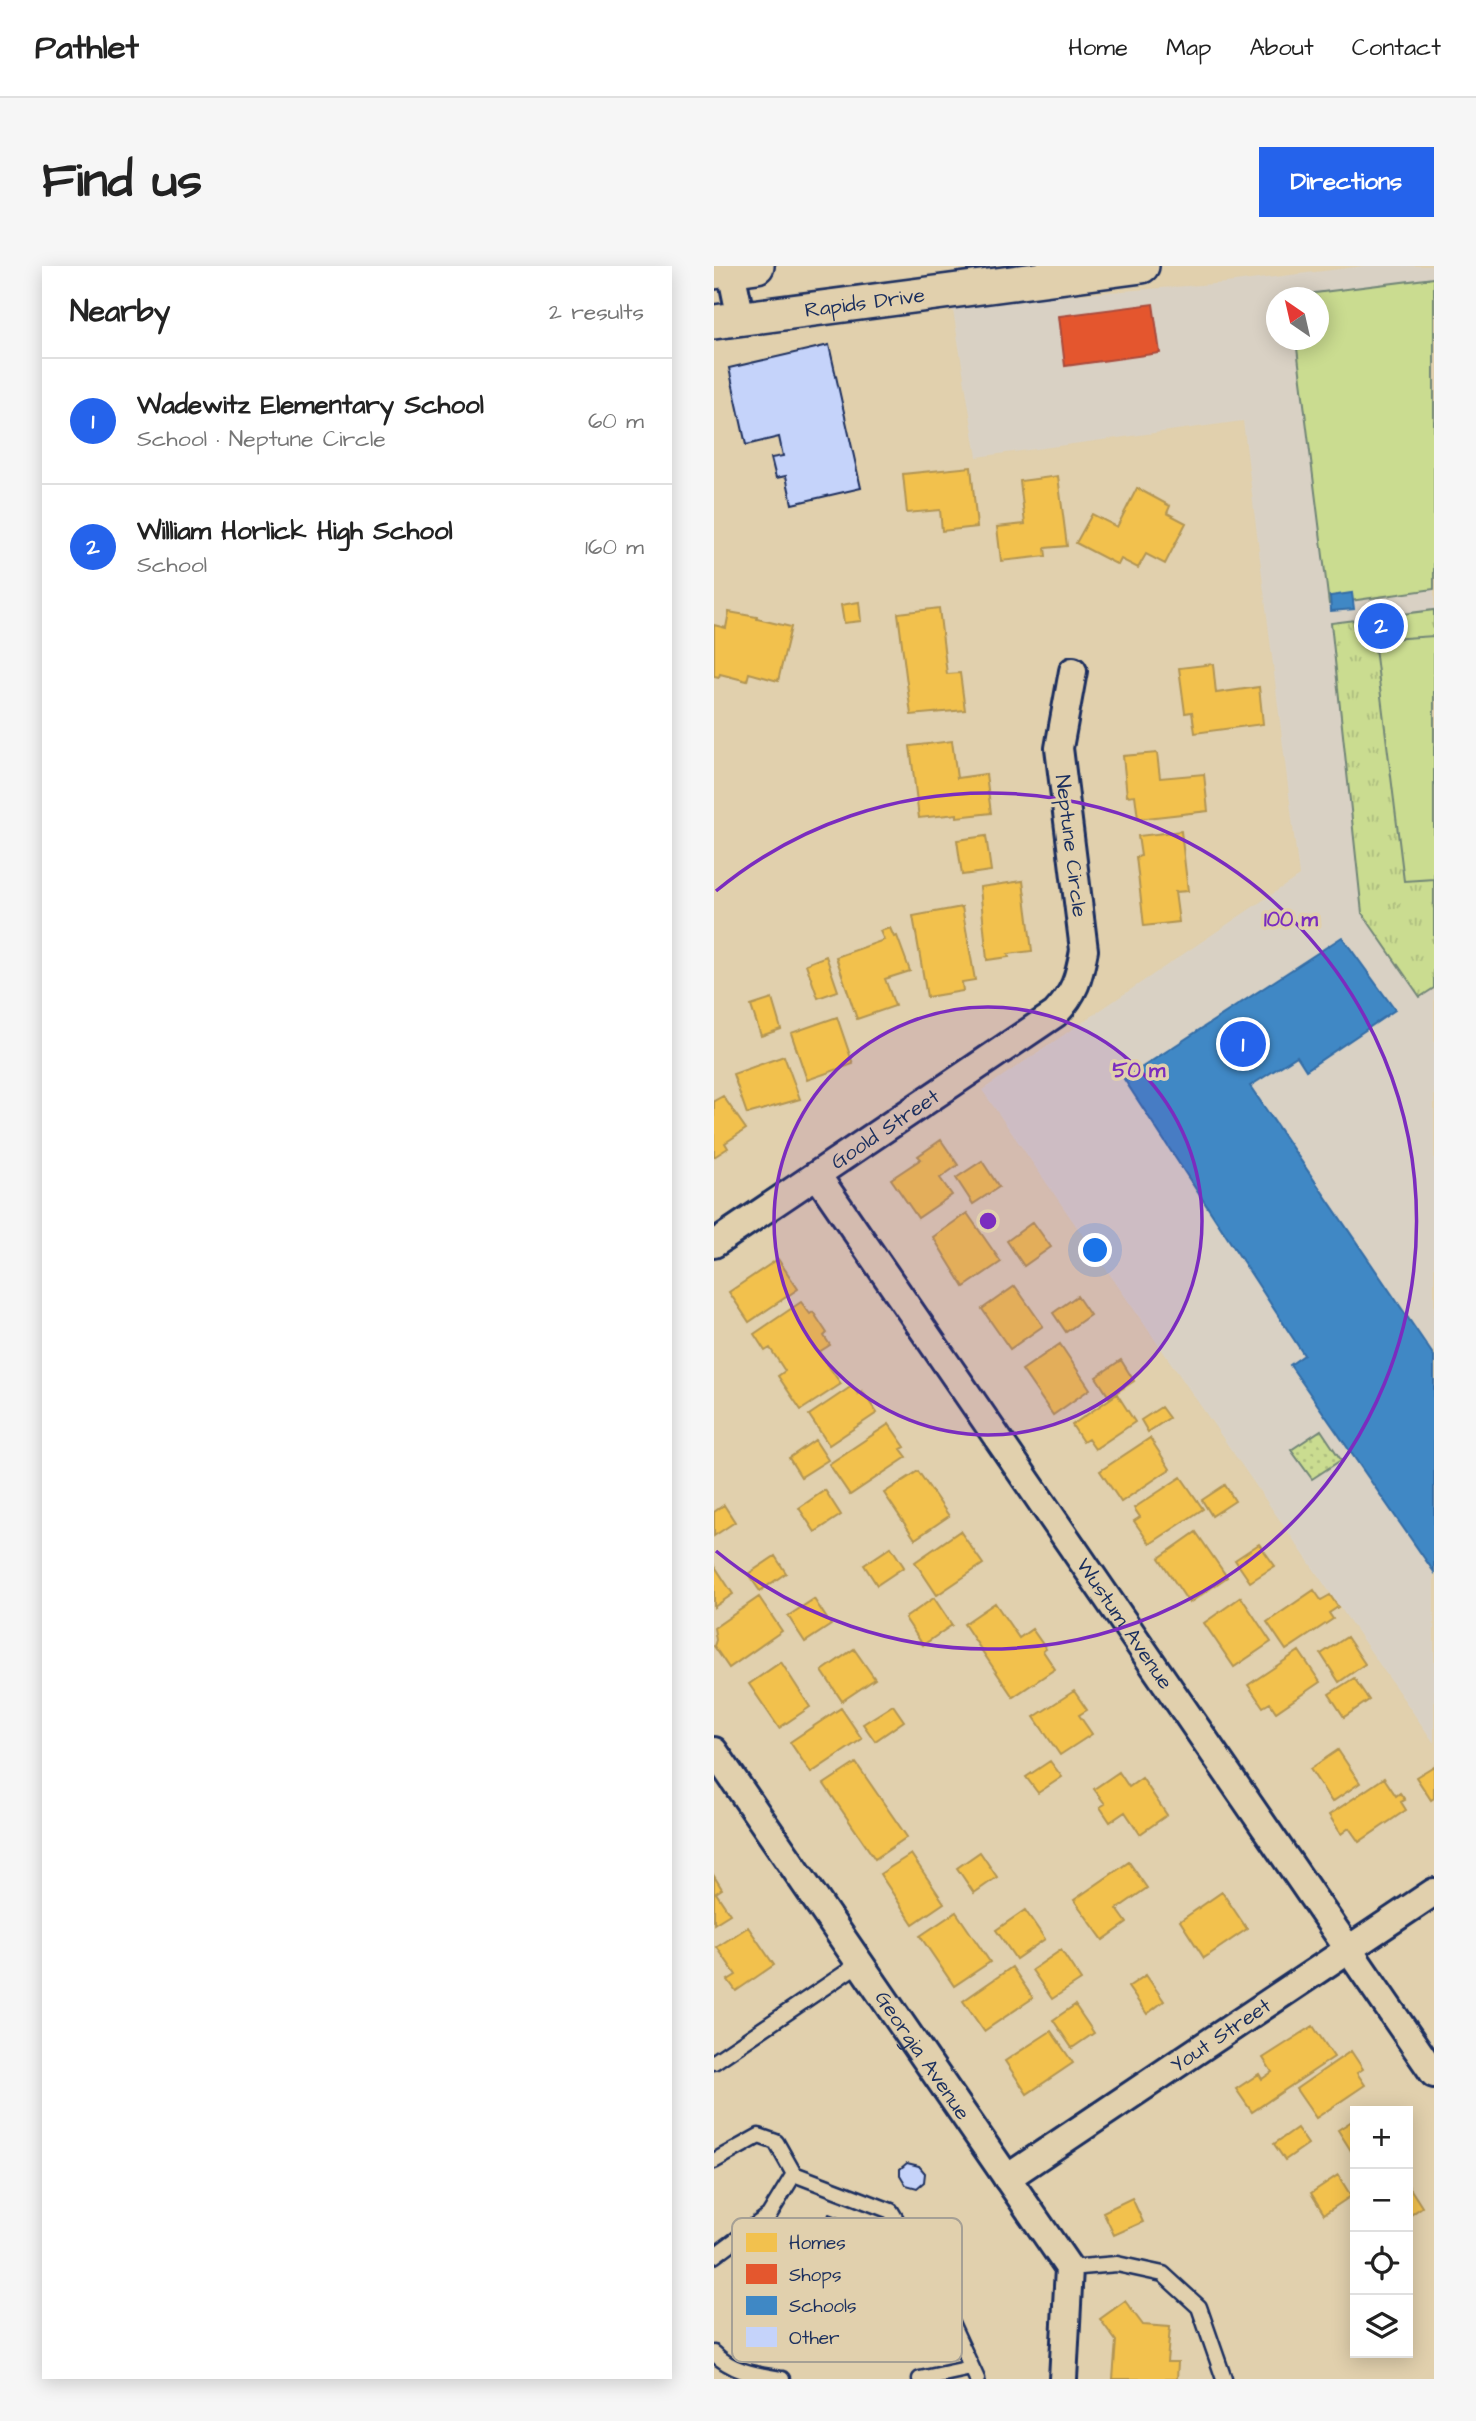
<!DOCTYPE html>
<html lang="en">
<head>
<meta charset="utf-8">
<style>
	body { margin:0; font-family:"Architects Daughter",sans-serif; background:#f6f6f6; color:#222 }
	.controls { position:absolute; right:21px; bottom:21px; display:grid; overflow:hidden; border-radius:0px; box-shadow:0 4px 18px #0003 }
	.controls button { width:63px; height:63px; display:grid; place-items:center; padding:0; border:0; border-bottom:2px solid #e0e0e0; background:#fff; color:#222; font:35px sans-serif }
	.compass { position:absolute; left:552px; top:21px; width:63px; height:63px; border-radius:50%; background:#fff; box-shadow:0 4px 18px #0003; rotate:326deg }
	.you { position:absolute; left:382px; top:985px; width:24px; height:24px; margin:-18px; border:5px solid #fff; border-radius:50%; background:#1a73e8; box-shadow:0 0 0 10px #1a73e833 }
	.badge { display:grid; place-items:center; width:46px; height:46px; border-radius:50%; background:#2563eb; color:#fff; font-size:23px; font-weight:700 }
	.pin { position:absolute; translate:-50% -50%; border:4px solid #fff; box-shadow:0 2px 7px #0006 }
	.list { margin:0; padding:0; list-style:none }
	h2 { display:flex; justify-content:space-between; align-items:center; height:91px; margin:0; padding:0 28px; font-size:30px }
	h2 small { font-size:23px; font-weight:400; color:#767676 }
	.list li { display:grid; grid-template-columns:46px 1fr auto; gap:21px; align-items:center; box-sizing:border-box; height:126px; padding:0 28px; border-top:2px solid #e0e0e0 }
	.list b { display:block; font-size:26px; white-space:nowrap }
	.list p { margin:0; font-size:23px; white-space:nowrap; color:#767676 }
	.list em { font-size:23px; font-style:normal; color:#767676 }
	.icon { flex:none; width:38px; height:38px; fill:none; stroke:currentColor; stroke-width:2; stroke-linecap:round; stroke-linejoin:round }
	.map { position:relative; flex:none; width:720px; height:2113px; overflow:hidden; border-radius:0px }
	header { display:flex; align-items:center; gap:42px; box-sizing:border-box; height:98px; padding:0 35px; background:#fff; border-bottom:2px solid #e0e0e0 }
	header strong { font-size:33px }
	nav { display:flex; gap:38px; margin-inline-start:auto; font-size:24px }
	.intro { display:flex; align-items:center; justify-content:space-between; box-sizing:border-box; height:168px; padding:0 42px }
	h1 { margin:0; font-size:49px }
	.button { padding:18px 32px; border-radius:0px; background:#2563eb; color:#fff; font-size:24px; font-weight:700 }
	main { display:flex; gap:42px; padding:0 42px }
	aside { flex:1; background:#fff; border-radius:0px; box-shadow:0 4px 18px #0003 }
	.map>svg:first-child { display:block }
	.built { fill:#d9d1c4; fill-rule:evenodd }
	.grass { fill:url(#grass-tufts); stroke:#728677; stroke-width:2 }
	.park { fill:url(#park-dots); stroke:#728677; stroke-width:2 }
	.pitch { fill:#cadc90; stroke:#728677; stroke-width:2 }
	.homes { fill:#f2c14e; stroke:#b29553; stroke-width:2 }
	.shops { fill:#e4572e; stroke:#a84b3c; stroke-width:2 }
	.schools { fill:#3f88c5; stroke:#346da6; stroke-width:2 }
	.building { fill:#c5d3fa; stroke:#1b2f5e; stroke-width:2 }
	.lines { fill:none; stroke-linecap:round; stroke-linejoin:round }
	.service-casing { stroke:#1b2f5e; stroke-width:19 }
	.minor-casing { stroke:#1b2f5e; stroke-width:32 }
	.tertiary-casing { stroke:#1b2f5e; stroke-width:38 }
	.service { stroke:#e1d0ad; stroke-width:14 }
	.minor { stroke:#e1d0ad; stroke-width:26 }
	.tertiary { stroke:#e1d0ad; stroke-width:33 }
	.ring { fill:none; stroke:#7b2cbf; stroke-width:3.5 }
	.labels { text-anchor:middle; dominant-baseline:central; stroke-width:7; stroke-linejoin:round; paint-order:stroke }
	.street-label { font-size:21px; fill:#1b2f5e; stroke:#e1d0ad }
	.key { fill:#e1d0ad; stroke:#a6a095; stroke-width:2 }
	.key-label { font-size:19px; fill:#1b2f5e }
	.centre { fill:#7b2cbf; stroke:#e1d0ad; stroke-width:3.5 }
	.ring-label { font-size:21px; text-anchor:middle; font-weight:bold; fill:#7b2cbf; stroke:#e1d0ad; stroke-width:7; stroke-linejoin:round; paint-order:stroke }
</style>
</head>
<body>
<header>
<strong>Pathlet</strong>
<nav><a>Home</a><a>Map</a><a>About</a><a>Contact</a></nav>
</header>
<div class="intro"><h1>Find us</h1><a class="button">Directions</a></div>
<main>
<aside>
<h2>Nearby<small>2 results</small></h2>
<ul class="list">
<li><span class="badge">1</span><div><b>Wadewitz Elementary School</b><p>School · Neptune Circle</p></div><em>60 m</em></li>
<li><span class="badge">2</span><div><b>William Horlick High School</b><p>School</p></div><em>160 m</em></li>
</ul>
</aside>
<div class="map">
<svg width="720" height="2113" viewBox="0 0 720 2113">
	<defs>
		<pattern id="grass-tufts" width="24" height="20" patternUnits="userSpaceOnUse" patternTransform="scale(1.75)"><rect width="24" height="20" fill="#cadc90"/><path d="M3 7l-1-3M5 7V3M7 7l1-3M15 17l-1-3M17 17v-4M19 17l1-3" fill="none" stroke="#adbd7f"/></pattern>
		<pattern id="park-dots" width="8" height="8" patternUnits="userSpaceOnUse" patternTransform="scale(1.75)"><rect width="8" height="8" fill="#cadc90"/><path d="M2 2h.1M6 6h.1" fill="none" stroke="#adbd7f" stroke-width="1.8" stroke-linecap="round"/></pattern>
	</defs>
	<rect width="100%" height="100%" fill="#e1d0ad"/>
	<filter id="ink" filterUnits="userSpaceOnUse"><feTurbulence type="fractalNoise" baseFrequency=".0143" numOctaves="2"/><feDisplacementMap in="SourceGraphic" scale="14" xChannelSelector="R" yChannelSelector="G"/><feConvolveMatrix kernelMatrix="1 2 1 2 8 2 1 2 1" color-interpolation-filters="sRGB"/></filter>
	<g filter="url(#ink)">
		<!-- built -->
		<path class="built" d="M650,0H720V1477L268,824L585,610L529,155L263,191L238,38L512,17ZM562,32H604V74H562Z"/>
		<!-- grass -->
		<path class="grass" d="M720,344V722L706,731L648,647L617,357Z"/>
		<!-- park -->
		<path class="park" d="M607,1164L627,1194L598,1213L577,1184Z"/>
		<!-- pitch -->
		<path class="pitch" d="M720,12V323L615,338L582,74H604V32L577,30Z
			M720,370V613L690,615L660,374Z"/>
		<!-- homes -->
		<path class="homes" d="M257,201L263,261L228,265L226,244L193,247L189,208Z
			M344,210L353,280L331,282L332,290L287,295L283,261L311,258L306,215Z
			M423,222L456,240L453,247L472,257L451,298L432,288L424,302L407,293L404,299L362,277L378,248L403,261Z
			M145,336L147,355L130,357L127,339Z
			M225,342L233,408L246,407L251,444L197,449L184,347Z
			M15,346L43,351V353L77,361L64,415L35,407L33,415L6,408L5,411L0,410V359L12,362Z
			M499,398L502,427L545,421L549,458L481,467L478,446L471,447L465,402Z
			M238,475L243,512L272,508L277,547L243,551V548L205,552L196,480Z
			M443,487L446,512L490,508L494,545L424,553L421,529L413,530L409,490Z
			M467,565L474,625L461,626L465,656L430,660L422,591L427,590L424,570Z
			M272,570L277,605L248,609L243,574Z
			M309,615L318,685L294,688L295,691L273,694L266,621Z
			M248,641L261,714L248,716L249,725L213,731L199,650Z
			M176,662L180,671L183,670L196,705L171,713L181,740L143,753L122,691L170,674L166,665Z
			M112,690L124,725L104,732L92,698Z
			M58,733L67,763L47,770L37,740Z
			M123,751L139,798L93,814L77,767Z
			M70,790L86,833L33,848L19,808Z
			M9,830L32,863L11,877L14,882L0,891V835Z
			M227,874L244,899L226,912L238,929L204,952L177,913L207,893L204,890Z
			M268,895L285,921L259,938L242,912Z
			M253,947L287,996L250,1021L219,971Z
			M319,956L337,981L310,1000L293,975Z
			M64,993L84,1023L35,1056L15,1026Z
			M301,1020L329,1060L296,1083L268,1043Z
			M363,1030L376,1049L352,1066L339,1047Z
			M87,1036L96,1048L99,1046L113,1067L110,1070L116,1079L105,1086L127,1118L87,1144L64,1110L71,1105L56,1082L51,1085L40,1068Z
			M346,1078L376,1123L339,1149L308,1104Z
			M407,1094L420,1115L395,1131L382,1111Z
			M138,1120L144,1128L148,1125L163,1147L115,1179L95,1149Z
			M403,1128L421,1156L381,1183L374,1173L369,1176L358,1159Z
			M447,1141L455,1152L434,1166L427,1154Z
			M175,1158L191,1181L187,1183L193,1191L136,1229L115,1198Z
			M436,1172L456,1203L407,1236L386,1205Z
			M101,1174L114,1194L87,1211L75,1192Z
			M204,1205L235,1250L201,1273L170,1227Z
			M467,1211L489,1243L436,1278L420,1255L426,1251L420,1242Z
			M511,1219L521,1235L498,1250L488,1234Z
			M111,1224L127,1249L101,1266L85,1242Z
			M10,1239L21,1256L0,1270V1246Z
			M246,1265L269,1298L223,1329L201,1296Z
			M482,1266L513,1311L475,1337L445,1292Z
			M545,1278L561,1300L536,1316L521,1294Z
			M177,1281L190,1301L163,1319L150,1299Z
			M61,1290L72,1307L46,1325L34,1308Z
			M0,1299L19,1328L0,1341Z
			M600,1324L607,1334L616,1329L624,1341L615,1347L619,1353L572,1384L553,1356Z
			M45,1331L68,1365L15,1402L0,1380L2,1374L0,1362Z
			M527,1331L557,1376L520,1401L490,1357Z
			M220,1332L238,1359L209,1379L191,1352Z
			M100,1333L117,1359L91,1376L74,1350Z
			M281,1337L305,1372L318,1363L332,1383L329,1385L341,1403L299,1431L250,1358Z
			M633,1371L651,1398L625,1416L607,1388Z
			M140,1383L161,1413L128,1435L108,1405Z
			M585,1385L606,1416L562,1446L556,1437L549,1441L534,1419Z
			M67,1396L96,1441L65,1462L35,1418Z
			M640,1412L655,1434L630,1451L615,1428Z
			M360,1425L373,1444L365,1449L378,1468L346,1489L320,1451Z
			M179,1439L190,1455L161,1475L149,1458Z
			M127,1442L148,1473L97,1507L76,1476Z
			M624,1484L646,1517L618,1536L596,1503Z
			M336,1495L348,1511L324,1527L312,1511Z
			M142,1497L193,1571L161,1593L110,1518Z
			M720,1500V1532L717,1534L702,1511Z
			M405,1506L415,1521L428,1512L453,1549L426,1568L411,1546L396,1556L386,1541L391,1538L380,1523Z
			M670,1512L682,1530L686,1527L691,1534L687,1536L692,1544L645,1576L635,1562L627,1568L615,1549Z
			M266,1586L283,1611L260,1627L243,1602Z
			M197,1588L230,1637L199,1658L166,1608Z
			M415,1596L433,1622L403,1643L413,1657L389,1674L360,1634Z
			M0,1610L8,1623L2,1627L16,1648L0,1658Z
			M508,1626L533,1663L490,1692L466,1655Z
			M311,1644L331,1673L302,1693L282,1664Z
			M242,1646L276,1696L240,1720L206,1670Z
			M34,1661L60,1699L22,1725L14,1714L22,1709L3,1681Z
			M347,1684L367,1714L338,1733L318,1704Z
			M298,1701L319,1732L270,1765L249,1735Z
			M432,1709L450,1735L433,1748L414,1721Z
			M361,1739L380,1767L358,1782L339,1754Z
			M599,1760L620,1791L538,1846L522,1823L545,1808L548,1813L558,1806L549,1792Z
			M337,1765L359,1797L313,1828L291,1795Z
			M637,1785L649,1803L643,1807L651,1819L602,1852L582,1823Z
			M641,1853V1891L624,1864Z
			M583,1862L594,1878L571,1894L560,1878Z
			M624,1909L637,1930L610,1948L597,1927Z
			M694,1919L708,1941L694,1951Z
			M418,1932L429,1956L400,1969L389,1946Z
			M411,2035L429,2059L456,2061L453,2096H464L463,2113H399L402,2075L386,2053Z"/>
		<!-- shops -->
		<path class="shops" d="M439,38L446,87L351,100L345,50Z"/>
		<!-- schools -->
		<path class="schools" d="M638,327L640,343L617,345L616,330Z
			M628,671L681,744L592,804L583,790L536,820L720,1090V1306L576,1099L590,1089L410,813Z"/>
		<!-- building -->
		<path class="building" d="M115,79L147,222L78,238L72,210L62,212L57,192L69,190L65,171L32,179L15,102Z
			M193,1897L205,1900L211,1907L210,1916L203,1922L192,1919L186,1909V1903Z
			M115,1948L145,1960L135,1987L171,1988L167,2073L131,2072V2067L103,2066L102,2070L50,2069V2061H46L49,1980L102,1982Z"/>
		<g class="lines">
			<defs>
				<path id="service" d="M0,1796L146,1697
					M0,1895L45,1870L62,1876L80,1908
					M0,1990L55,1949L80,1908L177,1945L214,2007L263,2113
					M355,2002L403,1998L449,2008L485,2041L510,2113
					M0,2087C18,2106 43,2109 68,2113
					M206,2113L257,2102"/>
				<g id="minor">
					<path d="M16,0L27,53"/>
					<path id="s1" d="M103,909L720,1808"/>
					<path id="s2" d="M0,978L341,748C361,727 365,712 370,684L345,482L359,405"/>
					<path id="s3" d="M0,1485L355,2002L349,2113"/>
					<path id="s4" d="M293,1912L720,1626"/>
				</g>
				<g id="tertiary">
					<path d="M0,6L43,0"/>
					<path id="s5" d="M0,56L428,0"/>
				</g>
			</defs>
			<!-- service casing -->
			<use href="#service" class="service-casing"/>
			<!-- minor casing -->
			<use href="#minor" class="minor-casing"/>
			<!-- tertiary casing -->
			<use href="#tertiary" class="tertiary-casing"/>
			<!-- service -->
			<use href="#service" class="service"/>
			<!-- minor -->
			<use href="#minor" class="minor"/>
			<!-- tertiary -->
			<use href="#tertiary" class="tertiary"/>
		</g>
	</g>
	<!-- distance rings -->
	<circle cx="274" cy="955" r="214" fill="#7b2cbf" fill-opacity=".12"/>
	<g class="ring">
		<circle cx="274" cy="955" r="214"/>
		<path d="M2 625A428 428 0 1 1 2 1285"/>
	</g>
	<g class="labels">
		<!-- street labels -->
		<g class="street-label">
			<text stroke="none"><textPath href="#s5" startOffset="152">Rapids Drive</textPath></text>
			<text transform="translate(357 580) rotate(83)">Neptune Circle</text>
			<text stroke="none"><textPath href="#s2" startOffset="206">Goold Street</textPath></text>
			<text stroke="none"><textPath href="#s1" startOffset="544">Wustum Avenue</textPath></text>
			<text stroke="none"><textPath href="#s4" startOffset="257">Yout Street</textPath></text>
			<text stroke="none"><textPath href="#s3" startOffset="369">Georgia Avenue</textPath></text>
		</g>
	</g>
	<!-- legend -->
	<rect x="18" y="1952" width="230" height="144" rx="10" class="key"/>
	<rect x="32" y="1967" width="31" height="19" fill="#f2c14e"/>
	<rect x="32" y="1998" width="31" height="20" fill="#e4572e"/>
	<rect x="32" y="2030" width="31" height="19" fill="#3f88c5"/>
	<rect x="32" y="2061" width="31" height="20" fill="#c5d3fa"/>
	<g class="key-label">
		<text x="75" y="1983">Homes</text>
		<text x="75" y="2015">Shops</text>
		<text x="75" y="2046">Schools</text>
		<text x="75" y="2078">Other</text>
	</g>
	<circle cx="274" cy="955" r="10" class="centre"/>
	<g class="ring-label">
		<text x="577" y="660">100 m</text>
		<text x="425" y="811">50 m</text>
	</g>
</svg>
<div class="controls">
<button>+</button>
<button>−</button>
<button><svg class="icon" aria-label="locate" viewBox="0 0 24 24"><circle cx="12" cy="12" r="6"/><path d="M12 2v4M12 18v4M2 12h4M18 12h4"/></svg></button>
<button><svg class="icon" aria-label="layers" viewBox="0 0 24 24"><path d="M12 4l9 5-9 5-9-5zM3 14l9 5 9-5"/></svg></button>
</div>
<svg class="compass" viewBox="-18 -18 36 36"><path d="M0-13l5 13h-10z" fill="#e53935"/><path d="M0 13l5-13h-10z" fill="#767676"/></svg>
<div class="you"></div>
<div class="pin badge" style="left:529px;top:778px">1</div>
<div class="pin badge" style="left:667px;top:360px">2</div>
</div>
</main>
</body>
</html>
